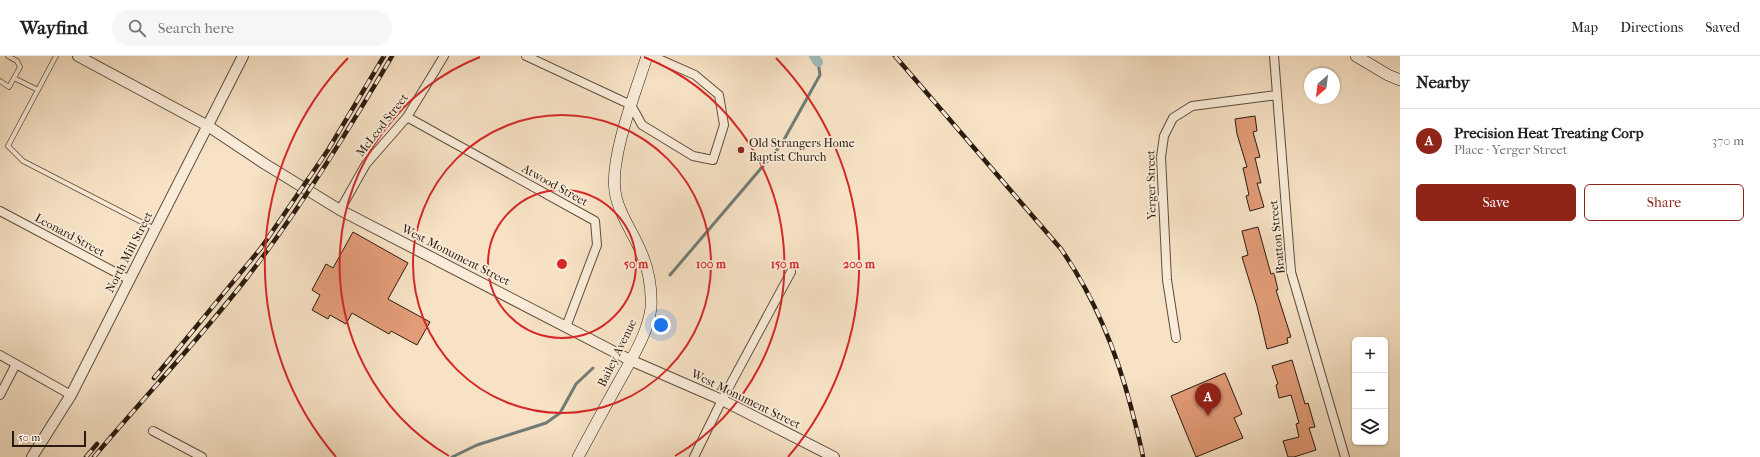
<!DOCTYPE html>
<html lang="en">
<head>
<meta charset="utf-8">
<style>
	body { margin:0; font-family:"IM FELL French Canon",serif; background:#f6f6f6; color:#202124 }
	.controls { position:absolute; right:12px; bottom:12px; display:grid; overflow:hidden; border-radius:6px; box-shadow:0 1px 3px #0004 }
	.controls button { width:36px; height:36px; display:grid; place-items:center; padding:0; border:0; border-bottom:1px solid #e0e0e0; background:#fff; color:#202124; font:20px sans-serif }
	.compass { position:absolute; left:1304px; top:12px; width:36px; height:36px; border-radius:50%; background:#fff; box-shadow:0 1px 3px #0004; rotate:208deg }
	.scale { position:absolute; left:12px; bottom:10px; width:74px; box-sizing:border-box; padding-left:4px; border:2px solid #291b0f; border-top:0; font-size:11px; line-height:14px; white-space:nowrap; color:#291b0f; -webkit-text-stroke:3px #faecd9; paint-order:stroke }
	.you { position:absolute; left:661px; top:269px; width:14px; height:14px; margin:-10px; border:3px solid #fff; border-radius:50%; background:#1a73e8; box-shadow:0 0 0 6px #1a73e833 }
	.badge { display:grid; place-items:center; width:26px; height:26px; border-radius:50%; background:#8f2418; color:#fff; font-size:13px; font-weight:700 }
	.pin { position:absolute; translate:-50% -33px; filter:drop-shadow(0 1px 2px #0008) }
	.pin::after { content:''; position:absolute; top:21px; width:14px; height:12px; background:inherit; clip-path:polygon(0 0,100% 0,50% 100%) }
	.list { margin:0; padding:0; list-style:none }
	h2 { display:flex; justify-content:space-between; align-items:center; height:52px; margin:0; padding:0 16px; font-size:17px }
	h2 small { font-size:13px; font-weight:400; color:#757577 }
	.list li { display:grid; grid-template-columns:26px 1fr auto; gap:12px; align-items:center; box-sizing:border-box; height:64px; padding:0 16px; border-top:1px solid #e0e0e0 }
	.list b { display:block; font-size:15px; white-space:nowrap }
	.list p { margin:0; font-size:13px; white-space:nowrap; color:#757577 }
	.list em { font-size:13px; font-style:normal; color:#757577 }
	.actions { display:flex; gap:8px; padding:12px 16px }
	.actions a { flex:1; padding:9px 0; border:1px solid #8f2418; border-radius:6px; text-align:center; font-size:14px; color:#8f2418 }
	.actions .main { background:#8f2418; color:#fff }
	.icon { flex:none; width:22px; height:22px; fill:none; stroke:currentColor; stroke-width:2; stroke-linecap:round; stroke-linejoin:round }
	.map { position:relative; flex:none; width:1400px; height:401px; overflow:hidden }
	header { display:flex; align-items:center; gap:24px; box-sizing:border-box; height:56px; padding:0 20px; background:#fff; border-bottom:1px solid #e0e0e0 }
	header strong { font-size:19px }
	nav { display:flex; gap:22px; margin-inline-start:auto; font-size:14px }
	.search { width:280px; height:36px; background:#f6f6f6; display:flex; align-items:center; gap:10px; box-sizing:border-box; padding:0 14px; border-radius:22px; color:#757577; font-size:15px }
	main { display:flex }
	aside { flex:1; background:#fff }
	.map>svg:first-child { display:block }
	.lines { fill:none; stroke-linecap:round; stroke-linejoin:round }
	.stream { stroke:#707c77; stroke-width:3 }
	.canal { stroke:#a0bcbd; stroke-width:10 }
	.building { fill:#e39c78; stroke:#291b0f }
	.service-casing { stroke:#5c4d3c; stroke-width:5.5 }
	.minor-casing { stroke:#5c4d3c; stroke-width:10 }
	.tertiary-casing { stroke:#5c4d3c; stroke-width:12 }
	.secondary-casing { stroke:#291b0f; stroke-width:12 }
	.service { stroke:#faecd9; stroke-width:4 }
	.minor { stroke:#faecd9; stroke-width:8 }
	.tertiary { stroke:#faecd9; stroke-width:10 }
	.secondary { stroke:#faecd9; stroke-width:11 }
	.rail-casing { stroke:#291b0f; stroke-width:4.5 }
	.rail { stroke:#faecd9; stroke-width:3; stroke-dasharray:9; stroke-linecap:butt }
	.ring { fill:none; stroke:#d62828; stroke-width:2 }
	.poi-dot { fill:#8f2418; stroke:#faecd9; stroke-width:1.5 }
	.labels { text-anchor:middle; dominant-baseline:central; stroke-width:3.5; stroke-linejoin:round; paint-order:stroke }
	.street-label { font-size:12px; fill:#291b0f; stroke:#faecd9 }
	.poi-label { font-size:12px; fill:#291b0f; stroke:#faecd9; text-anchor:start }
	.centre { fill:#d62828; stroke:#faecd9; stroke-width:2 }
	.ring-label { font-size:12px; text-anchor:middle; font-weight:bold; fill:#d62828; stroke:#faecd9; stroke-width:3.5; stroke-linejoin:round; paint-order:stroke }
</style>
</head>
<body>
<header>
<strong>Wayfind</strong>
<div class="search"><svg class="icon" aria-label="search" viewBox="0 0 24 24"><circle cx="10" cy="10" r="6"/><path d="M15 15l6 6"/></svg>Search here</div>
<nav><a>Map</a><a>Directions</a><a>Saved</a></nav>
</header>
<main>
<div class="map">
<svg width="1400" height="401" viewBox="0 0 1400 401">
	<rect width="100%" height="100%" fill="#f7e2c5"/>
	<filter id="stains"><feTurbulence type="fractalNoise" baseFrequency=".005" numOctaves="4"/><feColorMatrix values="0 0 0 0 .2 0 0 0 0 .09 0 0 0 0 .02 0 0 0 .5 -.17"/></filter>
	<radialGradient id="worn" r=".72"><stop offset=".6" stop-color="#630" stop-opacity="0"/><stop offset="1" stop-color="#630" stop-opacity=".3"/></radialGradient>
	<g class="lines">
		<!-- stream -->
		<path class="stream" d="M670,219L781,89L820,19L818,6
			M452,401L477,389L546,367L560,357L576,328L593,312"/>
		<!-- canal -->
		<path class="canal" d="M814,0L818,6"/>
	</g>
	<!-- building -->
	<path class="building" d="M1255,60L1257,75L1253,76L1260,101L1255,102L1261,127H1257L1264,151L1250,155L1246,140L1249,139L1243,112L1247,111L1237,78L1235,63Z
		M1258,171L1271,218L1274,217L1278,234H1276L1291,281L1287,282L1288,287L1267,293L1257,250L1242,201L1248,199L1242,175Z
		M353,176L408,207L388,243L430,266L417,289L391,275L389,278L352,257L346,268L330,259L328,263L312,254L320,239L312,234L326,208L333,212Z
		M1292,304L1305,348L1308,347L1315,371L1309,372L1316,394L1294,401H1288L1283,385L1299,381L1296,368L1299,367L1291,339L1279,342L1276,329L1278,328L1272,310Z
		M1225,317L1242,358L1234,362L1243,382L1196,401L1171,340Z"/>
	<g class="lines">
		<defs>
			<path id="service" d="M56,0L8,90L23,105L155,173
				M14,22L38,34
				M0,25L9,31L20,11L17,5L8,0"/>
			<path id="minor" d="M526,0L631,49L642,69L693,100L713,104L724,69L719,39L695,19L652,0
				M1274,0L1291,216L1345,401
				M407,61L595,165L597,189L566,271
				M340,154L366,108L407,61L444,0
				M0,155L130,224
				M1176,282L1167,224L1161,101L1164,80L1173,62L1192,50L1277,39
				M0,299L71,339
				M0,339L16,308
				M153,375L202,401
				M694,401L722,344L791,216"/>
			<path id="tertiary" d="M78,0L208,70L265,108L340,154L630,304L722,344L834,401
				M32,401L71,339L243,0"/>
			<path id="secondary" d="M1356,0L1388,19L1400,24
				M578,401C592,375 606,349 620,324C632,302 648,277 651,252C652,232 649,214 641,196C633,176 618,157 615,135C610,100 636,35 647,0"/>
		</defs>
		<!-- service casing -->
		<use href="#service" class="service-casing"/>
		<!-- minor casing -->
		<use href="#minor" class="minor-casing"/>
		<!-- tertiary casing -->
		<use href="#tertiary" class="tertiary-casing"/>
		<!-- secondary casing -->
		<use href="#secondary" class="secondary-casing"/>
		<!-- service -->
		<use href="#service" class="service"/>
		<!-- minor -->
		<use href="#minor" class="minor"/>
		<!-- tertiary -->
		<use href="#tertiary" class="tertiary"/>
		<!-- secondary -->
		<use href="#secondary" class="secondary"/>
		<defs>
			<path id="rail" d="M895,0L1061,193C1095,242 1116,294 1131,351C1135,367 1140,384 1143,401
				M154,322L261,192L328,94L384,0
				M86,401L97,388
				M94,401C144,341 198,285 246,223C300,153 347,77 392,0"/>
		</defs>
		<!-- rail casing -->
		<use href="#rail" class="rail-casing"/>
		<!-- rail -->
		<use href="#rail" class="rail"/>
	</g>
	<!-- distance rings -->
	<g class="ring">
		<circle cx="562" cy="208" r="74"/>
		<circle cx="562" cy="208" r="149"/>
		<path d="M449 400A223 223 0 0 1 480 1M644 1A223 223 0 0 1 675 400"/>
		<path d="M336 401A297 297 0 0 1 348 2M776 2A297 297 0 0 1 788 401"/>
	</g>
	<!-- markers -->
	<circle class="poi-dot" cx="741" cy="94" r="4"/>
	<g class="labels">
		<!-- street labels -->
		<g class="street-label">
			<text transform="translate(382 69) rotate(-52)">McLeod Street</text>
			<text transform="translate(555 129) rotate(29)">Atwood Street</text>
			<text transform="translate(1151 129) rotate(-91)">Yerger Street</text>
			<text transform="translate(70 179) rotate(28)">Leonard Street</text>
			<text transform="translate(1277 181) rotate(-96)">Bratton Street</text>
			<text transform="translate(129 196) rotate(-63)">North Mill Street</text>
			<text transform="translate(456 199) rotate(27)">West Monument Street</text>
			<text transform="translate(617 297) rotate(-64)">Bailey Avenue</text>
			<text transform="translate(746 343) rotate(26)">West Monument Street</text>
		</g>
		<!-- poi labels -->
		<g class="poi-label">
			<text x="749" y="87">Old Strangers Home<tspan x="749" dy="14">Baptist Church</tspan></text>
		</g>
	</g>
	<circle cx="562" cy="208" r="6" class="centre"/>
	<g class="ring-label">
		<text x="636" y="212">50 m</text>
		<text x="711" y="212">100 m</text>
		<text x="785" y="212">150 m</text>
		<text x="859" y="212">200 m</text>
	</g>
	<rect width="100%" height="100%" filter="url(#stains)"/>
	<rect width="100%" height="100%" fill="url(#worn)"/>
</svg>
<div class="controls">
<button>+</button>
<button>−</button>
<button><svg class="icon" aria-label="layers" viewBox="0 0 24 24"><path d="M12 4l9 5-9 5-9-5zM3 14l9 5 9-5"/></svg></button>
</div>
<svg class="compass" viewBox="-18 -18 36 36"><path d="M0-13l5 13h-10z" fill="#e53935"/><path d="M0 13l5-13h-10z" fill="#757577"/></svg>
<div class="scale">50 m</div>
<div class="you"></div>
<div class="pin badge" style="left:1208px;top:360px">A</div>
</div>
<aside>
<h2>Nearby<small></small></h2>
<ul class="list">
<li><span class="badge">A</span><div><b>Precision Heat Treating Corp</b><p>Place · Yerger Street</p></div><em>370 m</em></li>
</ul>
<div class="actions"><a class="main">Save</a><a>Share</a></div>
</aside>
</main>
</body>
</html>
